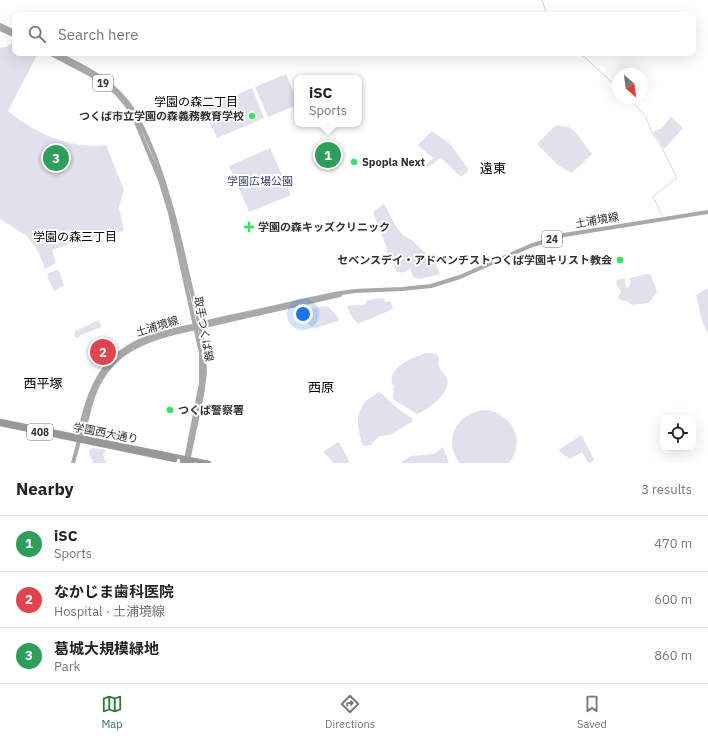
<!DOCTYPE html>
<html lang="en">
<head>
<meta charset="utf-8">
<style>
	body { margin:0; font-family:"IBM Plex Sans","Noto Sans JP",sans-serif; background:#f6f6f6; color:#222 }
	.controls { position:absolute; right:12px; bottom:12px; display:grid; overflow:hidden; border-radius:8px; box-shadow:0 4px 16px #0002 }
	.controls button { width:36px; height:36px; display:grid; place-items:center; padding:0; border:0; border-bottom:1px solid #e0e0e0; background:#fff; color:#222; font:20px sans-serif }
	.compass { position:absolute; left:612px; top:68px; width:36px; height:36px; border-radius:50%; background:#fff; box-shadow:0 4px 16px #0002; rotate:152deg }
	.you { position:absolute; left:303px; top:314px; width:14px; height:14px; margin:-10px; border:3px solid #fff; border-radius:50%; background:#1a73e8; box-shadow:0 0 0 6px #1a73e833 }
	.badge { display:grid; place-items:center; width:26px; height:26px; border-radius:50%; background:#2b7a3e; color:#fff; font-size:13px; font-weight:700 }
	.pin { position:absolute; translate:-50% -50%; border:2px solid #fff; box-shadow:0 1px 4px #0006 }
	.popup { position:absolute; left:294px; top:75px; width:68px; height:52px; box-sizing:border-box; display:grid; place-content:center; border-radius:8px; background:#fff; filter:drop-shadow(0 1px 3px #0005); font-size:13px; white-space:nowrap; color:#767676 }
	.popup b { font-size:15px; color:#222 }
	.popup::after { content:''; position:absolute; left:50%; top:100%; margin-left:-8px; border:8px solid transparent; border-top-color:#fff }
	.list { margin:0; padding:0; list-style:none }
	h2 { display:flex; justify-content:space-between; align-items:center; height:52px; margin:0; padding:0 16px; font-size:17px }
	h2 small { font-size:13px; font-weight:400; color:#767676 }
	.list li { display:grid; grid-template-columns:26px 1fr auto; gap:12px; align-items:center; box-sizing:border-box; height:56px; padding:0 16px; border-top:1px solid #e0e0e0 }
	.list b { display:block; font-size:15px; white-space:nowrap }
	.list p { margin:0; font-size:13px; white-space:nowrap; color:#767676 }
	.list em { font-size:13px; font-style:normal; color:#767676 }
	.icon { flex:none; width:22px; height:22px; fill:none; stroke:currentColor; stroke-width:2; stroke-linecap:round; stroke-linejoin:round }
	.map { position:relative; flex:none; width:708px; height:463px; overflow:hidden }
	.search { position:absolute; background:#fff; box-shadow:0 4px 16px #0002; left:12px; right:12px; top:12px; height:44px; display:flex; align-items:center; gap:10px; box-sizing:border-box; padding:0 14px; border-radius:8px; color:#767676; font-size:15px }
	.sheet { height:220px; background:#fff }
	nav { display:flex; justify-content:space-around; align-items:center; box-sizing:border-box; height:56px; border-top:1px solid #e0e0e0; background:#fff; font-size:11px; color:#767676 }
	nav a { display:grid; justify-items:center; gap:2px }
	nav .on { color:#2b7a3e }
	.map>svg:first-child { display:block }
	.green { fill:#dfe2ed }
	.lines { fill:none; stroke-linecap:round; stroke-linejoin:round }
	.stream { stroke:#edccd5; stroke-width:1 }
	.primary { stroke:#a9a9a9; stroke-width:4 }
	.highway { stroke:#989898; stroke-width:4.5 }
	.poi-dot { fill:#35e561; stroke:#fff; stroke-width:1.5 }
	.labels { text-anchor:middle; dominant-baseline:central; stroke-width:4; stroke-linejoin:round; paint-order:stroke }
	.shield { fill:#fff; stroke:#6f6f6f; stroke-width:1 }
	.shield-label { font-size:10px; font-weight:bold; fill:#313131 }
	.poi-label { font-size:11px; font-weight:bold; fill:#313131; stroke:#fff; text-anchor:start }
	.park-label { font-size:11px; fill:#3d446d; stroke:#fff }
	.street-label { font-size:11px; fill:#313131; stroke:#fff }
	.neighbourhood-label { font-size:12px; fill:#000; stroke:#fff }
	.quarter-label { font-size:13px; fill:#000; stroke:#fff }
</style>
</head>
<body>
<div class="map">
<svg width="708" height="463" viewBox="0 0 708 463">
	<rect width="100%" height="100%" fill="#fff"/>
	<!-- green -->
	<path class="green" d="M15,41V53H38L8,111C36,134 70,149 106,145L124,190L119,207L124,231L81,240L52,250L56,263L45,269L38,251L27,236L0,219V48L6,47Z
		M286,74L297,101V105L268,117L255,87Z
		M252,88L264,118L217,138L204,109Z
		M671,117L683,128L664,149L653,132L662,128Z
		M556,125L569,127L577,134L592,154L572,173L560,167L537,144Z
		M432,131L450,144L469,170L461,177L441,158L427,168L425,166L433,158L418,145Z
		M270,148L291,195L249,212L229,166Z
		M384,204C392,217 396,234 412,240L436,264L440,274L421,279L413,277L410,269L402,273L396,271L392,260L388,261L386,255L387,249L373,212Z
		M56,270L59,271L64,285L54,291L47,276L49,273Z
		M647,274L651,275L657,292L649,303L632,305L627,301L620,300L618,297L621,291L616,284L617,280L625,278V285L627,288L630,286V278Z
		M708,288V334L702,320L696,295Z
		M384,298L385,302L390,301L393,309L358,324L352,317L347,306L366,304L367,300Z
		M328,306L340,320L313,329L297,310Z
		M99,320L101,327L79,336V338L74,337L75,331Z
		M427,353L437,354L439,360C436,369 444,371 447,379C452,392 427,411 417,414L393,399L394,386L392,384C388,367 413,357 427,353Z
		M379,392L382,394L396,407L412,418L413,421L390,435L379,436L371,445L363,446C358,431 354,416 365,402C369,398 375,395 379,392Z
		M483,410C511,411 527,439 509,463H460C442,441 456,414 483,410Z
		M580,436H582L594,460L590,463L588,462L582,452L570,459L560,452L559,450L563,447Z
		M338,442L340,444L350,463H334L323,452Z
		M443,447L449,463H401L411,456L434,454Z
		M93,448L106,450L103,454L106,463H94L89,454L90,449Z"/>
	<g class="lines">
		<!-- stream -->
		<path class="stream" d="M542,0L547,15
			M580,53L618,88
			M628,98L645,115
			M646,117L652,133L660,144L677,178L653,196L662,216"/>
		<!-- primary -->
		<path class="primary" d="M0,25L15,32
			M0,29L15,36
			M49,53L91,75L106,84L117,94L127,106L135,120L160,180L170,213L201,353V383L186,460
			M56,53C81,65 106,77 124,98C137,112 144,131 152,149C168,189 178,229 187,271C193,298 201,325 204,352L205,372L202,395L188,461
			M80,439C86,429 88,411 92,400C105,359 134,343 174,333L340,295
			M73,463L79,441L78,437C85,409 91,381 112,360C133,338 163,332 192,326C210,321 229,317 248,313C277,307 305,300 334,294L355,291L402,289L431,286L460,277L530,246L564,235L708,212"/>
		<!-- highway -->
		<path class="highway" d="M0,421L209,463
			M0,424L175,460
			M182,461L192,463"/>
	</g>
	<!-- markers -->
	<g class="poi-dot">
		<circle cx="252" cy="116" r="4"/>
		<circle cx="354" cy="162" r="4"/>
		<path d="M247 221h4v4h4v4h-4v4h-4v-4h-4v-4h4z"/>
		<circle cx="620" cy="260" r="4"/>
		<circle cx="170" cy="410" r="4"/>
	</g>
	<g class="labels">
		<!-- shield labels -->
		<g class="shield">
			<rect x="93" y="75" width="20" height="16" rx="3"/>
			<rect x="542" y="231" width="20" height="16" rx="3"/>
			<rect x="27" y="424" width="26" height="16" rx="3"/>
		</g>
		<g class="shield-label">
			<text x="103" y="83">19</text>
			<text x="552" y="239">24</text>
			<text x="40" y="432">408</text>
		</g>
		<!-- poi labels -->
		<g class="poi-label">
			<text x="244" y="116" text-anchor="end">つくば市立学園の森義務教育学校</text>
			<text x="362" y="162">Spopla Next</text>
			<text x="258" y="227">学園の森キッズクリニック</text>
			<text x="612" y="260" text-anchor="end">セベンスデイ・アドベンチストつくば学園キリスト教会</text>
			<text x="178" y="410">つくば警察署</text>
		</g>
		<!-- park labels -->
		<g class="park-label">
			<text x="260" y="181">学園広場公園</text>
		</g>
		<!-- street labels -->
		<g class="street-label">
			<text transform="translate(597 220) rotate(-10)">土浦境線</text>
			<text transform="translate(157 326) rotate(-17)">土浦境線</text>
			<text transform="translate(204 329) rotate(80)">取手つくば線</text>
			<text transform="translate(106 433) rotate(11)">学園西大通り</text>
		</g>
		<!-- neighbourhood labels -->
		<g class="neighbourhood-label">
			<text x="196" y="101">学園の森二丁目</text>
			<text x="75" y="236">学園の森三丁目</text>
		</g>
		<!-- quarter labels -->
		<g class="quarter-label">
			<text x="493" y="168">遠東</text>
			<text x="43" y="383">西平塚</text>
			<text x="321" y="387">西原</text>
		</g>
	</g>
</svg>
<div class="controls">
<button><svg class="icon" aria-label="locate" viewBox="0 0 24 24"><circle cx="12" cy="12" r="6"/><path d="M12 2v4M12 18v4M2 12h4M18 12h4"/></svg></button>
</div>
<svg class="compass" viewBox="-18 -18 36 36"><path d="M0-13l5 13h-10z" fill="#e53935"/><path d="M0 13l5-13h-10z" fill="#767676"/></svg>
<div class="you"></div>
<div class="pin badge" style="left:328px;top:155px;background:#2e9e5b">1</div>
<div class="popup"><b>iSC</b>Sports</div>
<div class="pin badge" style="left:103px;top:352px;background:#e0444e">2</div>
<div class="pin badge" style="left:56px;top:158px;background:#2e9e5b">3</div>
<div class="search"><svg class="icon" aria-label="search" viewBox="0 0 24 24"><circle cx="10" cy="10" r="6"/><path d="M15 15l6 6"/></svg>Search here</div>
</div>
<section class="sheet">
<h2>Nearby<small>3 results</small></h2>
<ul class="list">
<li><span class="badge" style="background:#2e9e5b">1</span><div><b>iSC</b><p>Sports</p></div><em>470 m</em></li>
<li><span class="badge" style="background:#e0444e">2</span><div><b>なかじま歯科医院</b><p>Hospital · 土浦境線</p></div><em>600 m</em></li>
<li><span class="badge" style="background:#2e9e5b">3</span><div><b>葛城大規模緑地</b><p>Park</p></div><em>860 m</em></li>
</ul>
</section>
<nav>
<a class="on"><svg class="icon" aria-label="map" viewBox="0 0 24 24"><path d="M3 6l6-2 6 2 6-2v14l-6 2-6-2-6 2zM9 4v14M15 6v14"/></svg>Map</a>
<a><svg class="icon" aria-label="directions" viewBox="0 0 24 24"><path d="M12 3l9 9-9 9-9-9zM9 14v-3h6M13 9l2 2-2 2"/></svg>Directions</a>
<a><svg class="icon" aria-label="saved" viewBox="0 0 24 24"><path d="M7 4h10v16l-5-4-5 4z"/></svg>Saved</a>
</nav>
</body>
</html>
